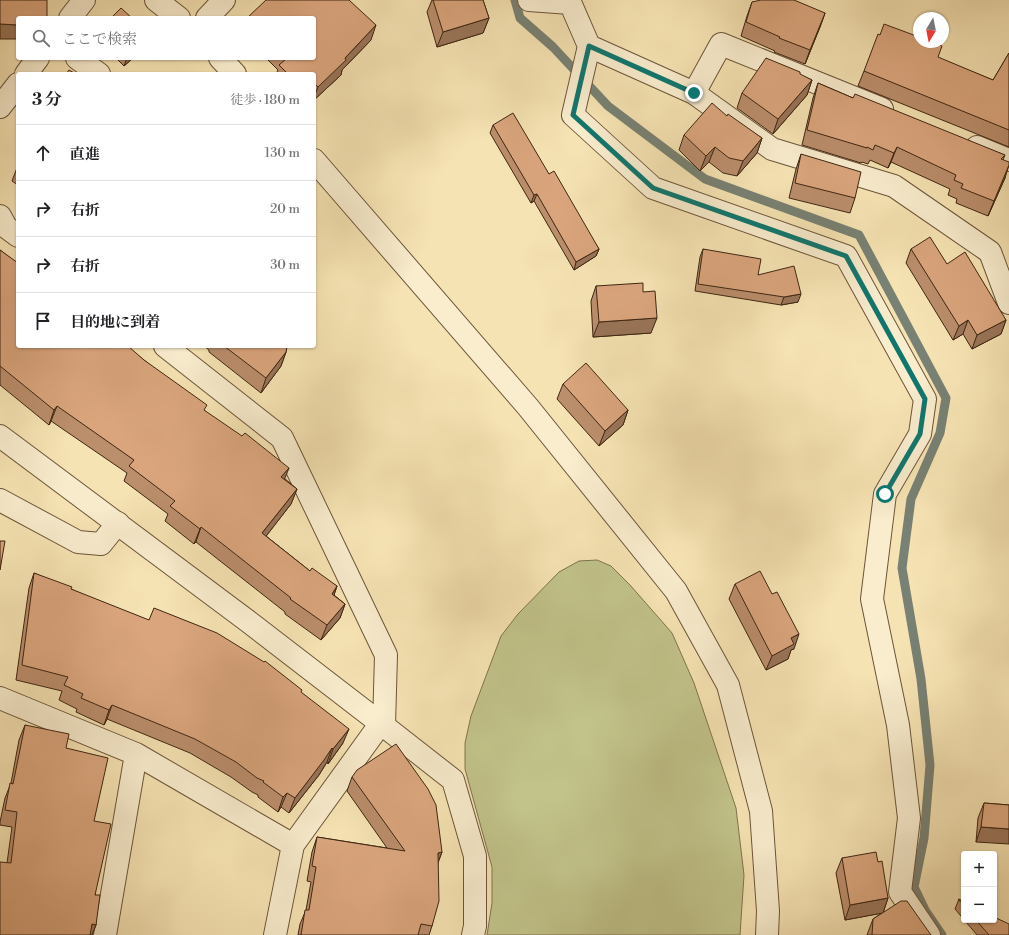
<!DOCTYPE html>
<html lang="ja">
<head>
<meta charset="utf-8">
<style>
	body { margin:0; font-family:"Libre Bodoni","Noto Serif JP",serif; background:#f6f6f6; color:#202124 }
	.controls { position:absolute; right:12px; bottom:12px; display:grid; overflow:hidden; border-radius:4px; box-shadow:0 1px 3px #0004 }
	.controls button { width:36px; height:36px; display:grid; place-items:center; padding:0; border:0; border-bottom:1px solid #e0e0e0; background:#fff; color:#202124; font:20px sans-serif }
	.compass { position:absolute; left:913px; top:12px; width:36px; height:36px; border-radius:50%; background:#fff; box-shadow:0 1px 3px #0004; rotate:190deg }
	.stop { position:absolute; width:12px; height:12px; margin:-9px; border:3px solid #0f766e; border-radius:50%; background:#fff }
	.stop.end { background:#0f766e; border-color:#fff; box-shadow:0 1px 4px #0008 }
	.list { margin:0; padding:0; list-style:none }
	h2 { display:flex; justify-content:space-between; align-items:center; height:52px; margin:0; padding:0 16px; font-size:17px }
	h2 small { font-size:13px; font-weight:400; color:#757577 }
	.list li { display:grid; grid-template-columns:26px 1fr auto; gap:12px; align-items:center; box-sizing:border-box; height:56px; padding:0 16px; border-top:1px solid #e0e0e0 }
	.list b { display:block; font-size:15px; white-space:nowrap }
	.list em { font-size:13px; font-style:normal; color:#757577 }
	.icon { flex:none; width:22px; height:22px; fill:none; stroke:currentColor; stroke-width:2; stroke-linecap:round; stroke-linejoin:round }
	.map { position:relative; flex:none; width:1009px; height:935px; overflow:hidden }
	.search { position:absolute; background:#fff; box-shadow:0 1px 3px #0004; left:16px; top:16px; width:300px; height:44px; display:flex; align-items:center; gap:10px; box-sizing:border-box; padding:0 14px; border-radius:4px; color:#757577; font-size:15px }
	.panel { position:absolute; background:#fff; box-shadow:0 1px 3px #0004; left:16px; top:72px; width:300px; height:276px; border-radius:4px }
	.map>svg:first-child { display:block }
	.green { fill:#c1c38a; stroke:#80744e }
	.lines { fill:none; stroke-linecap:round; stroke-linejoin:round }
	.stream { stroke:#788173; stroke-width:9 }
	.minor-casing { stroke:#6c553a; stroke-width:24 }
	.tertiary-casing { stroke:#6c553a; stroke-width:24 }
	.minor { stroke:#f9edce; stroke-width:22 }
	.tertiary { stroke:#f9edce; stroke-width:22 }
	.wall { fill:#bb8e6c; stroke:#3e2612 }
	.shaded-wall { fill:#997458; stroke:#3e2612 }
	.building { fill:#daa57d; stroke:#3e2612 }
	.route { stroke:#0f766e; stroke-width:5 }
</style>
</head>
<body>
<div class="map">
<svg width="1009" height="935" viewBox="0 0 1009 935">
	<rect width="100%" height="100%" fill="#f6e3b3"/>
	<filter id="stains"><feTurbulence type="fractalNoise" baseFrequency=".005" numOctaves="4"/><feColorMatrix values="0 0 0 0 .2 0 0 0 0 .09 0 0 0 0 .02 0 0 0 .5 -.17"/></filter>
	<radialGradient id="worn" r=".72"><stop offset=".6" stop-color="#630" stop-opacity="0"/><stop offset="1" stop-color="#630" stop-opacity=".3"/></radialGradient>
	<!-- green -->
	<path class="green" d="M597,560L611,566L630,585L672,633L694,683L736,808L744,875L740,935H487L492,903V867L465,769V743L471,716L501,636L518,614L559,572L579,561Z"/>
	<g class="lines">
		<!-- stream -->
		<path class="stream" d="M515,0L520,18L553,47L608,106L705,179L859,235L946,398L940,433L911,499L902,568L921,679L930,765L924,838L914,887L925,910L942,935"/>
		<defs>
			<path id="minor" d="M529,0L570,3
				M569,0L589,46L694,93L772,149L894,186L990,252L1009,303
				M70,18L84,0
				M207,18L224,0
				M589,46L573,115L653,188L846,256L925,399L920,434L885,494L872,599L898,725L909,818L900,892L929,935
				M77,58L99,74
				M26,74L38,58
				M694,93L721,44L882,109
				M0,107L18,84
				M977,147L1009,160
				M0,216L6,227L18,236
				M165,346L282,438L386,655L384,726
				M0,500L78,542L101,544L118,523
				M0,698L136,754L293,845L381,723
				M105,935L136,754
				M275,935L293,845"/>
			<path id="tertiary" d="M156,0L179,18
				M220,58L235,74
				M314,160L528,407L676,591L728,685L761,811L768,911L767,935
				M0,436L249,622L384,726L453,780L475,856V926L473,935"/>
		</defs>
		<!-- minor casing -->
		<use href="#minor" class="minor-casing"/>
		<!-- tertiary casing -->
		<use href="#tertiary" class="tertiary-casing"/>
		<!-- minor -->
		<use href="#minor" class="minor"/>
		<!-- tertiary -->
		<use href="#tertiary" class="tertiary"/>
	</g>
	<!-- wall -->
	<path class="wall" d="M432,0H483L489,18L483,33L437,47L427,12Z
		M752,2L825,13L820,27L805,64L774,52L775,51L741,36L747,16Z
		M371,40L342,70L341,75L314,100V74H276L278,70L266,58H314Z
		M1009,53V147L858,86L864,71L938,58L993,80Z
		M116,58H133L124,66Z
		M800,75L812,80L807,95L773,134L737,108L742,93Z
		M818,83L853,98L1005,155L1003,160L1005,178L988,216L956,203L957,199L948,195L950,189L891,162L888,168L870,160L868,164L862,162L861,163L802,145L813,98Z
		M727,116L762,138L757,153L737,176L723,173L709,162L700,171L679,150L684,135Z
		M493,125L549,174L599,249L596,256L574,270L534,201L531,203L490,133Z
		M801,154L855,198L850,213L789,198L796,169Z
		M18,166V185L12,181L17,168Z
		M703,249L758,275L798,302L781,305L695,291L700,257Z
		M911,249L947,264L1006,320L1001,334L972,349L963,334L953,340L906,263Z
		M0,250L144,360L205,411L297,489L291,504L266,536L310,571L337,586L334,595L345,604L340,618L321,640L285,614V612L196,542L194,544L165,521L168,514L124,481L127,473L51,421L49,425L0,385Z
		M596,286L643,292L651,333L593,337L591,301Z
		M204,346H287L286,352L281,366L261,393L209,352V350Z
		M563,384L628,410L623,425L599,446L557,399Z
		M34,573L71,589L301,693L343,743L328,764L327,762L319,775L289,813L281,807L278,812L258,797V795L252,792L231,777L190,753L107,719L104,725L76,712L77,709L59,700L62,691L16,680L29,588Z
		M735,584L794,649L791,650L788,659L766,670L729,599Z
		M25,725L66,748L94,821L96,925L92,935H0L7,863L12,827L0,825V822L5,798L11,783L19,740Z
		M352,777L442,852L438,863L432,926L429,935H298L300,924L306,910L311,882L307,881L312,852L317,837L387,848L347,791Z
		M984,803L1009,805L976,842L978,818Z
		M842,858L878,862L888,898L883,913L931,935H867L873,919L882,913L845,920L836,873Z
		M959,899L964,902V920H994L1009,935H977L955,909Z"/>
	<!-- shaded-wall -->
	<path class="shaded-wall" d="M825,13L820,27L805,64L810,50Z
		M489,18L483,33L437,47L443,32Z
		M0,24L18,25V39H0Z
		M376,25L371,40L342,70L341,75L314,100V97L318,87Z
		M127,58H133L124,66Z
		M812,80L807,95L773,134L778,119Z
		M762,138L757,153L737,176L743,161Z
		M715,147L709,162L700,171L706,156Z
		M897,147L891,162L888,168L894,153Z
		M1009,165L1005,178L988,216L994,201Z
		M537,194L534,201L531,203L534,195Z
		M599,249L596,256L574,270L576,262Z
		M801,294L798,302L781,305L784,297Z
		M657,318L651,333L593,337L599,322Z
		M968,320L963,334L953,340L959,326Z
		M1006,320L1001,334L972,349L977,335Z
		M286,352L281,366L261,393L266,378Z
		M57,406L51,421L49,425L54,410Z
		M628,410L623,425L599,446L605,431Z
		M289,468L283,483L281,477Z
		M297,489L291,504L257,548L262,533Z
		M201,527L196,542L194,544L200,529Z
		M337,586L332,601V594Z
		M345,604L340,618L321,640L327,625Z
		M799,634L794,649L791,650L788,659L766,670L772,656L791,638Z
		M112,705L107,719L104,725L109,710Z
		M349,729L343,743L328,764L333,749Z
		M332,748L327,762L319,775L289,813L295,798Z
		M287,793L281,807L278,812L283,797Z
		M981,827L1009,829V844L976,842Z
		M442,852L436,867L438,853Z
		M888,898L883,913L845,920L850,905Z
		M92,924L96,925L92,935H88Z"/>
	<!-- building -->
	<path class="building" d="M0,0H47V18H18V25L0,24Z
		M266,0H349L376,25L345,58L346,60L318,87L314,83V74H288L279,65L286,59V58H314V18H247Z
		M433,0H483L489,18L443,32Z
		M761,0H794L825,13L810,50L779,38L780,37L746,22L752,2Z
		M121,8L132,18H111Z
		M884,24L919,37V42H931L942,46L938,57L993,80L1009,53V130L864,71L878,34L880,35Z
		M766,58L800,72V74L812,80L778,119L742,93Z
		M69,70L76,74H66Z
		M818,83L853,98L855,94L1005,155L1001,159L1009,162V165L994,201L961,188L963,184L954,180L956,175L897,147L894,153L875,145L873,150L867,147V148L807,130Z
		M712,103L727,116L728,114L762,138L743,161L729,158L715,147L706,156L684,135Z
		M513,113L549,174L554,171L599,249L576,262L537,194L534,195L493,125Z
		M801,154L861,172L855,198L795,183Z
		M930,237L947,264L965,252L1006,320L977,335L968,320L959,326L911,249Z
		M703,249L761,259L758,275L794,266L801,294L784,297L698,284Z
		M0,250L18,263V346H128L144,360L207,405L204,410L242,436L245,433L289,468L281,477L297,489L262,533L310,571L312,568L337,586L332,594L345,604L327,625L290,599L291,598L201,527L200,529L170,506L175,501L129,466L134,460L57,406L54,410L0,366Z
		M643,283V292L655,291L657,318L599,322L596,286Z
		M224,346H287L286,352L266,378Z
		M586,363L628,410L605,431L563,384Z
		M0,541H5L0,570Z
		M760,571L772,594L777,592L799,634L791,638L794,644L772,656L735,584Z
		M34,573L72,587L71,589L149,620L154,608L217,633L264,662L265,661L302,690L301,692L349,729L333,749L332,748L324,760L295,798L287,793L283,797L263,782L264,781L257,778L236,762L195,739L112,705L109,710L81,698L83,694L64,685L68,677L22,665Z
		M25,725L69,734L66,748L108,758L94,821L111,824L95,895H100L96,925L92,924L90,935H0V862L11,863L17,812L5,810L10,783L13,784Z
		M396,744L428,789L436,805L442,852L438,853L439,901L432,926L421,924L418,935H301L305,910H309L316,867L312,866L317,837L405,851L352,777L357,770Z
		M984,803L1009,805V829L981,827Z
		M876,852L878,862L882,861L888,898L850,905L842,858Z
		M958,899L964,902V906Z
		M901,901H907L931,935H872L873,919Z
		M994,917L1009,924V935H989L976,920H994Z"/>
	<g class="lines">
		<!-- route -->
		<path class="route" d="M694,93L589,46L573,115L653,188L846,256L925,399L920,434L885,494"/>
	</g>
	<rect width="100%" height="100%" filter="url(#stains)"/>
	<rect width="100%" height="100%" fill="url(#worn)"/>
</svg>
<div class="controls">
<button>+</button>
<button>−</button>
</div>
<svg class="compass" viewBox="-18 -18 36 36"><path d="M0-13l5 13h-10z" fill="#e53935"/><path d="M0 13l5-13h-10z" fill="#757577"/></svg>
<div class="stop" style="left:885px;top:494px"></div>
<div class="stop end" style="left:694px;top:93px"></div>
<div class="search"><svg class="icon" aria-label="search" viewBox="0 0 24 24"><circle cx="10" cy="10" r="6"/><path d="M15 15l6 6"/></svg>ここで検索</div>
<section class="panel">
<h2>3 分<small>徒歩 · 180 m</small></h2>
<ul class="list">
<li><svg class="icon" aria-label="ahead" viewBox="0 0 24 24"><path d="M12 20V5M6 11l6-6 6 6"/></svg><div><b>直進</b></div><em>130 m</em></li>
<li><svg class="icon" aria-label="right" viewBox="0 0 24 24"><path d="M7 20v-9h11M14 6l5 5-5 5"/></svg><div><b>右折</b></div><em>20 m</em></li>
<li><svg class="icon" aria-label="right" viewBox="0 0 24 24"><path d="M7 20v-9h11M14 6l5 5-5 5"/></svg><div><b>右折</b></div><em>30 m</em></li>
<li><svg class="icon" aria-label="arrive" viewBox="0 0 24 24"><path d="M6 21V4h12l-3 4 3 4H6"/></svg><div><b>目的地に到着</b></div></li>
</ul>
</section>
</div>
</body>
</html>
